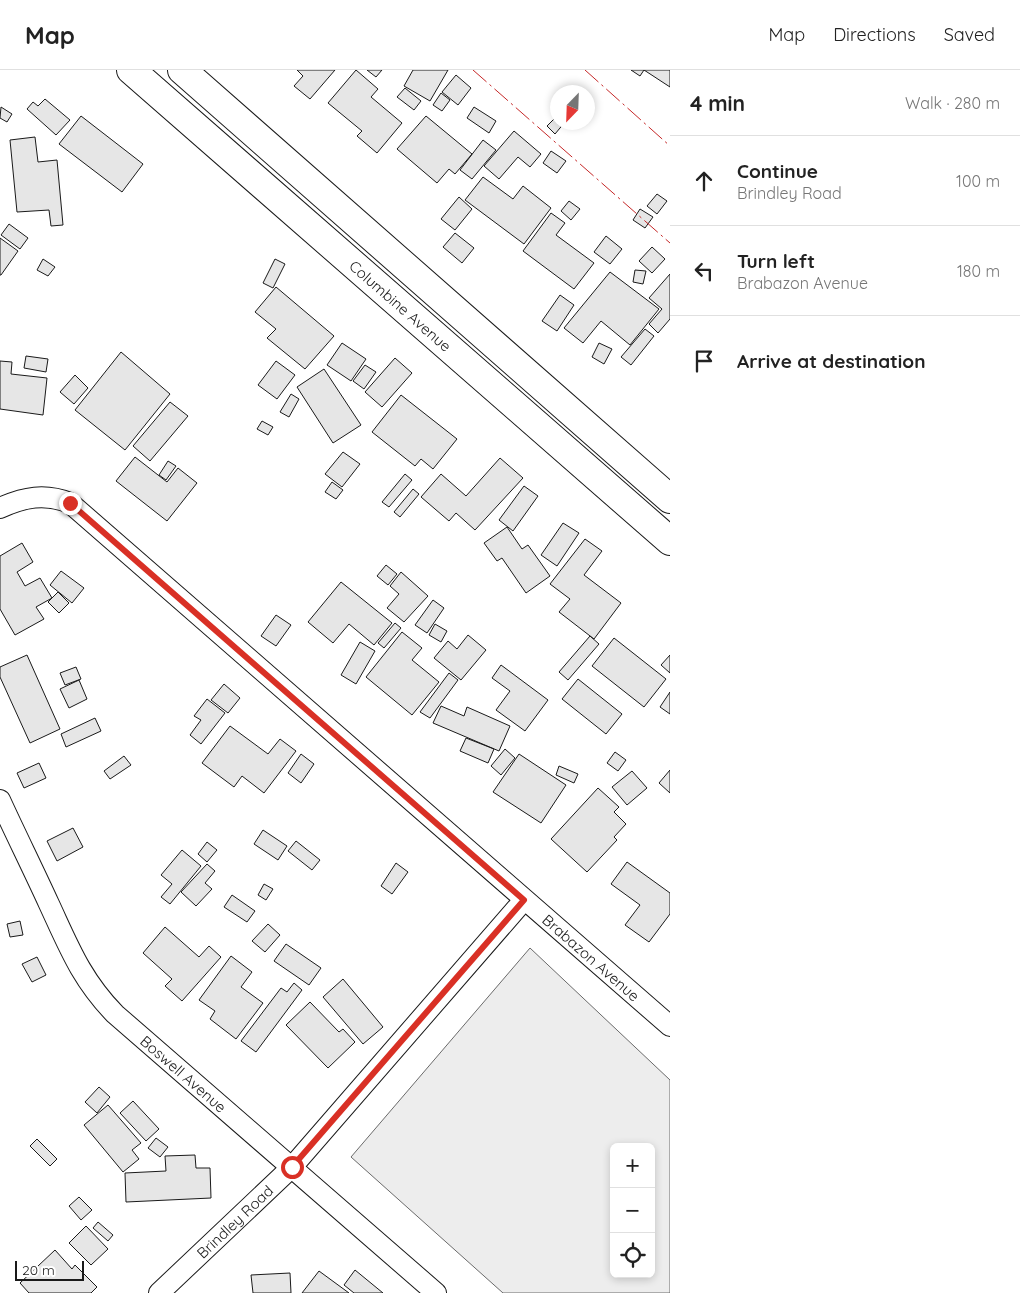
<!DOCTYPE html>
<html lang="en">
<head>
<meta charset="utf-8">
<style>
	body { margin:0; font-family:Quicksand,sans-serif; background:#f2f2f2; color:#222 }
	.controls { position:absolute; right:15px; bottom:15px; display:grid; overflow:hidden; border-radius:8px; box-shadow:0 2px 8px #0003 }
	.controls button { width:45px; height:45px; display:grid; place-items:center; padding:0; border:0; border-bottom:1px solid #e0e0e0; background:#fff; color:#222; font:25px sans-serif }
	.compass { position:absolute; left:550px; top:15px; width:45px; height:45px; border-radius:50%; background:#fff; box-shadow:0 2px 8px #0003; rotate:203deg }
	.scale { position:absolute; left:15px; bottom:12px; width:69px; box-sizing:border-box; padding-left:5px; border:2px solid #1a1a1a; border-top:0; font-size:14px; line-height:18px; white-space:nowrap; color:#1a1a1a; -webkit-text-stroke:4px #fff; paint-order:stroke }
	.stop { position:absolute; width:15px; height:15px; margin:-11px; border:4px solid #d93025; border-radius:50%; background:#fff }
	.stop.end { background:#d93025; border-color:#fff; box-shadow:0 1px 5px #0008 }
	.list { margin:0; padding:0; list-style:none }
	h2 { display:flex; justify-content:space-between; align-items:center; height:65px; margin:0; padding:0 20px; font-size:21px }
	h2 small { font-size:16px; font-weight:400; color:#767676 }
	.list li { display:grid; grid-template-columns:32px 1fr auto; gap:15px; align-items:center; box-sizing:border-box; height:90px; padding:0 20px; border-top:1px solid #e0e0e0 }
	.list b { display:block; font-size:19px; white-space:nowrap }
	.list p { margin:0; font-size:16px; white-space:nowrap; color:#767676 }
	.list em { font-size:16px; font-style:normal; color:#767676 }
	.icon { flex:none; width:28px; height:28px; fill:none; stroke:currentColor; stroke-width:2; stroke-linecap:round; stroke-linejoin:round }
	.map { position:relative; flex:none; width:670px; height:1223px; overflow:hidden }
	header { display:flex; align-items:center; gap:30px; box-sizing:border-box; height:70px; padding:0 25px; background:#fff; border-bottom:1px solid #e0e0e0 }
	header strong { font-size:24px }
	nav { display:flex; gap:28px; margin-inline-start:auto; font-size:18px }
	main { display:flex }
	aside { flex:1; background:#fff }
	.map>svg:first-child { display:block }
	.built { fill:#ededed; stroke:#6a6a6a; fill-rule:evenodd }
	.building { fill:#e6e6e6; stroke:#1a1a1a }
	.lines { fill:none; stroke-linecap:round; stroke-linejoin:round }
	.minor-casing { stroke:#1a1a1a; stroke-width:22 }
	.secondary-casing { stroke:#1a1a1a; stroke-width:30 }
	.minor { stroke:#fff; stroke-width:20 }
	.secondary { stroke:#fff; stroke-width:28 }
	.power { stroke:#c62828; stroke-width:1; stroke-dasharray:18 4 2.5 4; stroke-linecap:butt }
	.route { stroke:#d93025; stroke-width:6 }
	.labels { text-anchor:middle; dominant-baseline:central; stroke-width:4; stroke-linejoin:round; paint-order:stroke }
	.street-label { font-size:15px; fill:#1a1a1a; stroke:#fff }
</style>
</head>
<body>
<header>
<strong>Map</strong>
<nav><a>Map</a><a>Directions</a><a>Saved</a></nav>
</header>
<main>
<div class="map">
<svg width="670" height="1223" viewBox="0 0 670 1223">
	<rect width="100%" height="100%" fill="#fff"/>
	<!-- built -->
	<path class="built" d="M530,878L670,1010V1223H503L351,1087ZM614,1077H651V1204H614Z"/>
	<!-- building -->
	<path class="building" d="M297,0H335L310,29L294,16L303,6Z
		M356,0L378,19L371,27L402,53L377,83L357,66L362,61L328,33Z
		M367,0H382L376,7Z
		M413,0H448L430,31L404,16Z
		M631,0H670V17L644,0L640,6Z
		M456,5L471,18L458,35L442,22Z
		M405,18L421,31L414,40L397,27Z
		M441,23L450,30L442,41L433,35Z
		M45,29L70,50L56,65L27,39L33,32L38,36Z
		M1,37L12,44L7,52L0,48Z
		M474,37L496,51L489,63L467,48Z
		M558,45V52H565L555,64L547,56Z
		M81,46L143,94L122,122L59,74Z
		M426,46L472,84L455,104L449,99L437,113L397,79Z
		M514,61L541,84L530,97L518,87L499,109L484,96Z
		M35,67L38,92L57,90L63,155L51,156L49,140L17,142L10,70Z
		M483,70L496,80L472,109L460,100Z
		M551,81L566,91L557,103L543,93Z
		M483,107L513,129L523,116L551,138L524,174L465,130Z
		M657,124L667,131L657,144L647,136Z
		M459,127L472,139L455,160L441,149Z
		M569,131L580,139L571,150L561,141Z
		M640,139L653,147L645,158L633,150Z
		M551,143L565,153L556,165L594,193L574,219L523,181Z
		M9,154L28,168L20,179L1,165Z
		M455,163L474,178L462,193L443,177Z
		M606,166L622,179L610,194L594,182Z
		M0,168L18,181L1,205H0Z
		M652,177L665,189L652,203L639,191Z
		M43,189L55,197L48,206L37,200Z
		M275,189L285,194L273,218L263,213Z
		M635,200L646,201L643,214L633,212Z
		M610,202L659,239L630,275L601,251L583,273L564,258Z
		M670,204V249L658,263L649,254L662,239L649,228Z
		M276,217L334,266L305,299L267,268L276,259L255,242Z
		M560,225L574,235L557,261L542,251Z
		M645,259L654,266L631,295L621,287Z
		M342,273L366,289L351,311L327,295Z
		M599,273L612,279L604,294L592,287Z
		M121,282L170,324L125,380L75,340Z
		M26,286L48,289L46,302L24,298Z
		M395,288L412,303L382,337L365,322Z
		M0,291L12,292L11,304L47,308L43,345L0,339Z
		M276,291L295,305L277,329L258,315Z
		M365,295L376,302L364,319L353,311Z
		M324,299L361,355L333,373L297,317Z
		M75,305L88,318L74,334L60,322Z
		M291,324L299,329L289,347L280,342Z
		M401,325L457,369L433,399L421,389L415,396L372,362Z
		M170,332L188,346L150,391L133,376Z
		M262,351L273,357L268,365L257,359Z
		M343,382L360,394L342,417L325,404Z
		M135,387L167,412L178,398L197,413L167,451L116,411Z
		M500,388L523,408L475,460L456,443L449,451L421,427L441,404L466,426Z
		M168,391L176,396L166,410L159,405Z
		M405,404L412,410L389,437L382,432Z
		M332,412L343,420L336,429L325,422Z
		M524,416L538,426L513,461L499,450Z
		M413,419L419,424L400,447L394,442Z
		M563,453L579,463L557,496L541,485Z
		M507,457L522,479L528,475L550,506L526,523L502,488L497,491L484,473Z
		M585,469L602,481L584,505L621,533L594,569L559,542L570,529L550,514Z
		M22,473L33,492L17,502L25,516L40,508L52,528L36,537L44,549L15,565L0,539V486Z
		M386,495L397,504L388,515L377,506Z
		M61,501L84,518L72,533L50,515Z
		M401,502L428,526L404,552L387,538L399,524L390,516Z
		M341,512L392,553L374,575L349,554L333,573L308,552Z
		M58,522L69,533L59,543L48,532Z
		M433,530L444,538L427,563L415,555Z
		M276,545L291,555L276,576L261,566Z
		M395,553L401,558L384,578L378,573Z
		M435,554L447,561L441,572L429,565Z
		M402,562L422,578L412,590L439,612L412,645L366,607Z
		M468,565L486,580L461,610L434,588L448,571L457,579Z
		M590,566L599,574L568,610L559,602Z
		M614,568L666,609L644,637L592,596Z
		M360,572L375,581L356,614L341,605Z
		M27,585L60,659L30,673L0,607V597Z
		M670,585V603L661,595Z
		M501,595L548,630L525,661L496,640L510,621L492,608Z
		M76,597L81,609L65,615L60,603Z
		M449,603L458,610L430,648L420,642Z
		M578,609L622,644L606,664L562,629Z
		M79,610L87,629L69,638L60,619Z
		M224,614L240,628L228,643L211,630Z
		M670,622V644L660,637Z
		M207,629L225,643L201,674L190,665L201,650L194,646Z
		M441,636L464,646L467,637L510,656L499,681L433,653Z
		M95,648L101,661L66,677L61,664Z
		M230,656L268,684L280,669L296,681L264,723L242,706L234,717L202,693Z
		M466,668L494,679L488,693L460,681Z
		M505,679L515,688L501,705L491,696Z
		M615,682L626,690L618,701L607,693Z
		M301,684L314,694L301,713L288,703Z
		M519,684L566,715L541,753L493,722Z
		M124,686L131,695L110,709L104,701Z
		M39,693L46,708L24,718L17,703Z
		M559,696L578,704L574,713L556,705Z
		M670,700V723L659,713Z
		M632,701L647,718L627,735L612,717Z
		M598,718L619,737L614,742L626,754L614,767L617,770L587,802L551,769Z
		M73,758L83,777L57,791L47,771Z
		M263,760L287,776L278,790L254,774Z
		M296,771L320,790L312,800L288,781Z
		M207,772L217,780L207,792L198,784Z
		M182,780L201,796L170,834L161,827L172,814L161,805Z
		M627,792L670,823V844L649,872L625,855L640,835L611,814Z
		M396,793L408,802L392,824L381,816Z
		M207,794L215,801L205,813L212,819L196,836L181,822Z
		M264,814L273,819L266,830L258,825Z
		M232,825L255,841L247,852L224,837Z
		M20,851L23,865L10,867L7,854Z
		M268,854L280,865L265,882L252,871Z
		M165,857L199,887L209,876L221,887L182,931L165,916L172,909L143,883Z
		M286,874L321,898L309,915L274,891Z
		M231,886L252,902L241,917L263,933L236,969L210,949L215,941L199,930Z
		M37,887L46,905L32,912L22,894Z
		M343,909L383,957L363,974L323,927Z
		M294,913L302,920L256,982L241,971L281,918L287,922Z
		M310,932L339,962L343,959L355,972L328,998L286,955Z
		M99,1017L110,1027L97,1043L85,1032Z
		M133,1031L159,1059L146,1071L120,1043Z
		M108,1035L141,1073L132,1080L139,1089L123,1102L84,1055Z
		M156,1068L168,1077L160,1087L148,1078Z
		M37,1069L57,1089L50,1096L30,1076Z
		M195,1085L196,1098H210L211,1128L126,1132L125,1103L166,1101L165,1086Z
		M79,1127L92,1140L81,1150L69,1136Z
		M98,1152L113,1165L108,1171L93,1158Z
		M86,1156L108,1179L91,1195L69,1173Z
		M55,1180L72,1199L75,1195L97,1217L91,1223H29L20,1213Z
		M355,1200L383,1223H354L344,1215Z
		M319,1201L349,1223H302Z
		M290,1203L291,1223H253L251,1205Z"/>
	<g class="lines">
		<defs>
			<g id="minor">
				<path id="s1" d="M0,438C24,427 45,423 70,433L670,956"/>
				<path id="s2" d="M0,730C16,765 33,799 49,834C69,877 81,909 115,944L436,1223"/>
				<path id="s3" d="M159,1223L292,1097L524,830"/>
			</g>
			<g id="secondary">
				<path id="s4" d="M131,0L670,471"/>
				<path d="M182,0L670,429"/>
			</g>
		</defs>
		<!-- minor casing -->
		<use href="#minor" class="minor-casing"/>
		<!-- secondary casing -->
		<use href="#secondary" class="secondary-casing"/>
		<!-- minor -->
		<use href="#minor" class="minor"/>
		<!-- secondary -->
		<use href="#secondary" class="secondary"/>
		<!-- power -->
		<path class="power" d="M473,0L670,173
			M585,0L670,76"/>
	</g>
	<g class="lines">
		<!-- route -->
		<path class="route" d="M70,433L524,830L292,1097"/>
	</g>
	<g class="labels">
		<!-- street labels -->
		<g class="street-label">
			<text stroke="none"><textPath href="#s4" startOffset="358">Columbine Avenue</textPath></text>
			<text stroke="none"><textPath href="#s1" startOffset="764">Brabazon Avenue</textPath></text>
			<text stroke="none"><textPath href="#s2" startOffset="335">Boswell Avenue</textPath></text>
			<text stroke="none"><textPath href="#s3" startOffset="104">Brindley Road</textPath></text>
		</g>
	</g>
</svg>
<div class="controls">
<button>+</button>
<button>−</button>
<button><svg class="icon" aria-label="locate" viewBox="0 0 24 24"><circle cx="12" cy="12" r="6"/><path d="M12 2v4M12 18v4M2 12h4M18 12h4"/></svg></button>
</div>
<svg class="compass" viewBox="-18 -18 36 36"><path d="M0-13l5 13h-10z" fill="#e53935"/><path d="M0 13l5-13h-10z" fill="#767676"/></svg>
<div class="scale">20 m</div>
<div class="stop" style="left:292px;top:1097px"></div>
<div class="stop end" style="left:70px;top:433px"></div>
</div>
<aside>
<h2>4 min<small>Walk · 280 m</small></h2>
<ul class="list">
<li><svg class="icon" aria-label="ahead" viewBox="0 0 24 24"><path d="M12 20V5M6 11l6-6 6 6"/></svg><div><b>Continue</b><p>Brindley Road</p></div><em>100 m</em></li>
<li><svg class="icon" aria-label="left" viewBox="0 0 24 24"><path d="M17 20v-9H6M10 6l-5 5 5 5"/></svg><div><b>Turn left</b><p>Brabazon Avenue</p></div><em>180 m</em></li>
<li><svg class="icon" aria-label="arrive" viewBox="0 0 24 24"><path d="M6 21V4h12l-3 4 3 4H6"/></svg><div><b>Arrive at destination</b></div></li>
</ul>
</aside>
</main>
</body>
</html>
